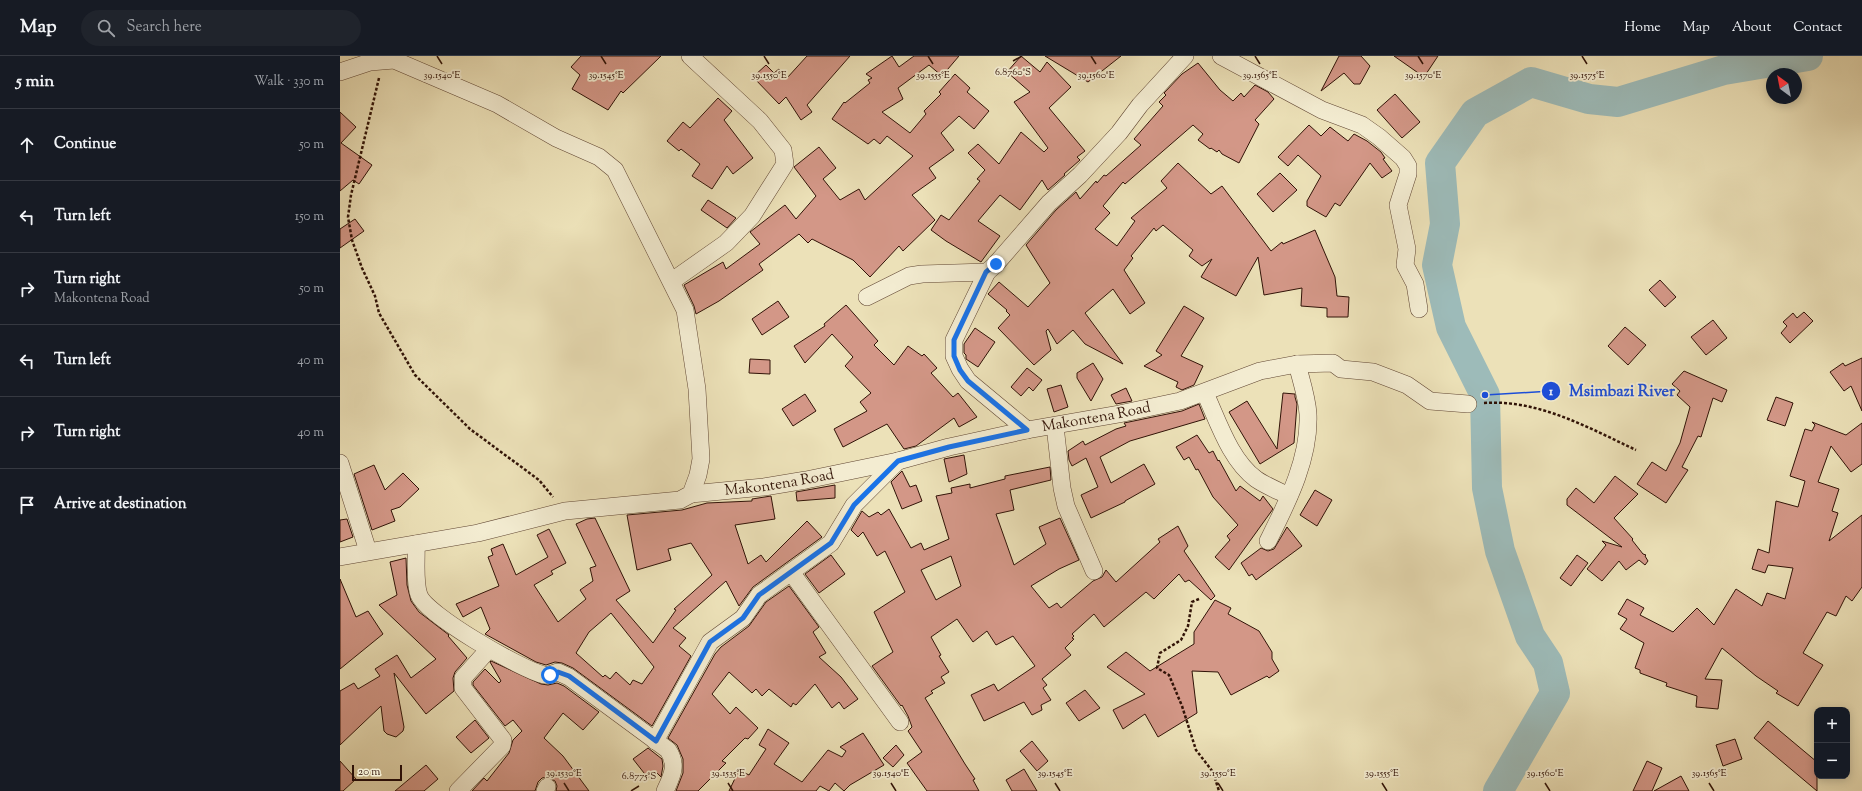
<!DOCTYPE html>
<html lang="en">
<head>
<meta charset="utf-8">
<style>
	body { margin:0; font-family:"Sorts Mill Goudy",serif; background:#20242c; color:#f1f3f6 }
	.controls { position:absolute; right:12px; bottom:12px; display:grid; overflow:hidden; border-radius:8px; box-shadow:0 2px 10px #0003 }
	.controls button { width:36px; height:36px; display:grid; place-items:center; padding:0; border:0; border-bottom:1px solid #363941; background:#171b24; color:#f1f3f6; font:20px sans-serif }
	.compass { position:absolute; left:1426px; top:12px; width:36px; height:36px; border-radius:50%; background:#171b24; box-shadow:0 2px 10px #0003; rotate:328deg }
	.scale { position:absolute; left:12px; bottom:10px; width:50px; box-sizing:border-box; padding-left:4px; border:2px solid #311307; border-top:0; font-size:11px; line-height:14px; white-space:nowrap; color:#311307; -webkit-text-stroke:3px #f3ecd1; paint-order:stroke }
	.stop { position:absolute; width:12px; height:12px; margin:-9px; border:3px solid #1a73e8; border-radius:50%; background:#fff }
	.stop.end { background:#1a73e8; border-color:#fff; box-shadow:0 1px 4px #0008 }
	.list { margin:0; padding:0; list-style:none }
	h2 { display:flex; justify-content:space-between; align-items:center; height:52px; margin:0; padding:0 16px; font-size:17px }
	h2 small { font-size:13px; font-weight:400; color:#9ea1a6 }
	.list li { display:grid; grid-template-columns:26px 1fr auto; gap:12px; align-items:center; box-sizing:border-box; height:72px; padding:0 16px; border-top:1px solid #363941 }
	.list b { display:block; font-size:15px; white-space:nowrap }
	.list p { margin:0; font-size:13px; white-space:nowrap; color:#9ea1a6 }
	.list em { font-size:13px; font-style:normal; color:#9ea1a6 }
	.icon { flex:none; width:22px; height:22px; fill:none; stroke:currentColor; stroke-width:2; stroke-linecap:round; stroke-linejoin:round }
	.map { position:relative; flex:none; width:1522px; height:735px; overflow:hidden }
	header { display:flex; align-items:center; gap:24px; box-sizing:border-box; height:56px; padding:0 20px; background:#171b24; border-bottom:1px solid #363941 }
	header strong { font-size:19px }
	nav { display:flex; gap:22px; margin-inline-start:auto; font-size:14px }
	.search { width:280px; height:36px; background:#20242c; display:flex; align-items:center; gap:10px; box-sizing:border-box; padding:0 14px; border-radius:22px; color:#9ea1a6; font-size:15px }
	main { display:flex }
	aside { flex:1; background:#171b24 }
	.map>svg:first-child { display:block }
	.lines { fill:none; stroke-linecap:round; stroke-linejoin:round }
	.river { stroke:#9dbbb9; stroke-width:30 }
	.building { fill:#d39787; stroke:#311307; fill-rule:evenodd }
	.minor-casing { stroke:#604633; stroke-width:18 }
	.path { stroke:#311307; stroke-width:2.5; stroke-dasharray:3 2; stroke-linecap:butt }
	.minor { stroke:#f3ecd1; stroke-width:17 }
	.route { stroke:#1a73e8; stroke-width:5 }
	.ticks { fill:none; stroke:#311307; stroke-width:1.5 }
	.labels { text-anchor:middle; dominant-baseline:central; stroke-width:3.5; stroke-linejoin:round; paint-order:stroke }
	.street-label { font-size:15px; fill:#311307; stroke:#f3ecd1 }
	.ticks-label { font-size:10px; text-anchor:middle; fill:#311307; stroke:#f3ecd1; stroke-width:3.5; stroke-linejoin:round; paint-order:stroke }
	.leader { fill:none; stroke:#1d4ed8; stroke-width:1.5 }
	.callout-dot { fill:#1d4ed8; stroke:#f3ecd1; stroke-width:1.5 }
	.mark-label { font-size:12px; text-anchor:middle; font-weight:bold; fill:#fff }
	.callout-label { font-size:16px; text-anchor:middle; font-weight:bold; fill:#1d4ed8; stroke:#f3ecd1; stroke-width:3.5; stroke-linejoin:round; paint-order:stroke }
</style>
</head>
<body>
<header>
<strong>Map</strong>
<div class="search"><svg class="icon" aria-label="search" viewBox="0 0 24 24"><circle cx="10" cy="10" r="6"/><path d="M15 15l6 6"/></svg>Search here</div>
<nav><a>Home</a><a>Map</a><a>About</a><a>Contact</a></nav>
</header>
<main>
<aside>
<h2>5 min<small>Walk · 330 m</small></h2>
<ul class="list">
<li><svg class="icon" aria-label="ahead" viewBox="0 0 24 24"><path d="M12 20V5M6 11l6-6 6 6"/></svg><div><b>Continue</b></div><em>50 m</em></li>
<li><svg class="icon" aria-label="left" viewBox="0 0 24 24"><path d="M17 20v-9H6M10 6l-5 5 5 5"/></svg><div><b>Turn left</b></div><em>150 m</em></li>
<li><svg class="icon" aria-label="right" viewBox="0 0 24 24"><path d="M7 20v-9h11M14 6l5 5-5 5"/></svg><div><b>Turn right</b><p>Makontena Road</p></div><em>50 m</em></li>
<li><svg class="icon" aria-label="left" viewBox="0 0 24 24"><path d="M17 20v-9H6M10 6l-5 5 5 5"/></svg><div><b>Turn left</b></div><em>40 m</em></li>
<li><svg class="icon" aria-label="right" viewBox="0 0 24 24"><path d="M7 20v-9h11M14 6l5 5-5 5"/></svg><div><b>Turn right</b></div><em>40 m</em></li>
<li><svg class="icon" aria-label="arrive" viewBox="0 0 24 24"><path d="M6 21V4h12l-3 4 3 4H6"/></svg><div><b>Arrive at destination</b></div></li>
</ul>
</aside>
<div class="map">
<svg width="1522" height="735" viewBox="0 0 1522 735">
	<rect width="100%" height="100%" fill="#ece1b8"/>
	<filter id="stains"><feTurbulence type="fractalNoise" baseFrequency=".005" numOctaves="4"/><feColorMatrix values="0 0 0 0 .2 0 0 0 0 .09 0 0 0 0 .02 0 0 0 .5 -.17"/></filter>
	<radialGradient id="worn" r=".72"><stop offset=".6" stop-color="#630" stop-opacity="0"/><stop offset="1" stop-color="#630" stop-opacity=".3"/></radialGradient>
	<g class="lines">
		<!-- river -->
		<path class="river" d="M1158,735L1215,637L1208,607L1190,580L1160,495L1147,432L1145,339L1111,271L1097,209L1105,168L1100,107L1135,57L1191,26L1249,43L1278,46L1384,14L1468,0"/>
	</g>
	<!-- building -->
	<path class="building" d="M241,0H321L283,37L281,35L268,54L232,33L240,19L231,11Z
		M467,0H510L467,49L472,56L461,64L446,41L439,48L413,21L426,9L434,17L439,13L447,22Z
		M552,0L559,11L574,0H619L602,20L589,9L558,32L563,43L542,56L570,77L586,58L584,55L601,38L599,36L615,18L630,32L627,36L649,55L634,73L619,60L601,77L614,94L589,112L596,122L572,139L595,164L563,195L559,190L530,221L513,204L472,183L468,187L459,178L419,208L423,214L379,245L356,258L354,250L344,229L383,206L386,213L420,188L410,176L445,149L456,163L476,140L454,111L479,91L496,112L483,123L500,144L519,133L525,144L573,100L547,80L540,88L534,83L528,88L492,63L504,46L505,47L530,27L528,24L532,22L526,18Z
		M681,0L700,16L707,6L731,31L709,52L745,95L737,101L740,104L724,118L725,119L708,134L702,124L680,154L660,139L638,165L660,180L641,206L606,185L591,174L601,159L609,164L640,125L637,123L645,114L628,97L638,88L659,108L681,76L704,96L708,92L674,46L690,36L667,16Z
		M705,0H781L748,26Z
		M999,0H1021L1030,10L1020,28H1014L1004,17L981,35Z
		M1054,0H1098L1084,21Z
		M858,7L880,34L893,45L901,37L904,41L915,29L928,36L934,43L915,64L919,68L899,107L882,98L879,94L877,96L871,92L870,93L858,84L863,78L853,69L785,128L783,126L763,150L770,157L755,173L777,190L795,165L791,162L827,132L821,125L838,107L871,138L882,130L931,195L942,186L943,188L975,174L995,221L997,240L1009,241L1008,261H987V252L961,250L962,232L924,239L918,201L896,240L861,221L872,203L862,210L849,200L853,194L823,169L816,175L814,172L791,200L793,202L784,214L805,247L790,258L773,233L745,257L783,308L745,288L733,274L717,288L708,273L706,275L711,294L694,309L658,272L670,259L666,255L667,254L648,238L659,226L688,251L710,227L686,189L716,154L736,136L740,143L756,125L757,127L764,119L766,120L801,89L794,83L823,50L819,46L826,39L824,37L842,18Z
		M1055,38L1080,66L1062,82L1037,54Z
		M378,42L392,55L384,64L413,102L393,118L387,110L372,133L352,120L360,108L341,93L339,95L327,85L343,66L350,72Z
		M0,56L16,71L1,87L32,109L19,128L13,124L0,135Z
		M969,69L981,80L990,71L1008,85L1014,78L1027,85L1041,96L1045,102L1043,103L1052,115L1042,122L1030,107L1000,150L995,147L986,161L967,150V145L981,120L958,99L948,110L938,101Z
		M940,117L957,134L933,156L917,138Z
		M368,144L396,162L387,172L361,154Z
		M15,163L24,175L0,192V173Z
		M1320,224L1336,241L1325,251L1309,234Z
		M438,245L449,261L422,279L412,263Z
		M506,249L538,285L534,289L554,309L568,290L582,300L584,298L597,312L591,317L613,341L618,337L637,361L619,371L614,362L576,390L564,393L547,368L503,391L494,373L527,355L520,346L531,337L505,310L513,301L492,278L465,307L454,290L485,270L484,268Z
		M844,250L864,262L841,300L863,310L854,329L842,334L836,331L838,326L804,310L822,299L816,295Z
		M1464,256L1473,265L1450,287L1441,277L1447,270L1443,266L1453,257L1457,262Z
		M1373,264L1387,282L1366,299L1351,281Z
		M1285,271L1306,289L1288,309L1268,290Z
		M635,272L655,286L638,311L626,303V299L624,297V288Z
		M1522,302V355L1511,330L1504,335L1490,316L1503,307L1505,310Z
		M410,303L430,304V318L409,317Z
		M753,307L763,323L751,345L737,322V317Z
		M687,312L702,324L693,335L689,331L681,340L671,331Z
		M1344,315L1387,334L1382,346L1373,342L1361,381L1358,380L1342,411L1348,414L1326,447L1297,428L1312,406L1326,415L1340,387L1350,351L1337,339L1340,335L1332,328Z
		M721,329L728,351L714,356L707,333Z
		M786,332L792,345L776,348L771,339Z
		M943,337L955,338V341L957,348L954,387L920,408L889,356L907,345L937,393Z
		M465,338L476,355L453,370L442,353Z
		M1436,341L1453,347L1445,370L1427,364Z
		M859,348L865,363L790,385L760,401L771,427L804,408L815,428L785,445V446L751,462L741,439L758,431L746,402L732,410L729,404L728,395L743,385L745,389L776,373L786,370L784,367L842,355Z
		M1472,366L1506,379L1522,367V408L1511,416L1491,390L1478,426L1499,433L1492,455L1498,457L1489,485L1522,459V531L1512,545L1506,540L1496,560L1487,556L1463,597L1483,609L1458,650L1436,637L1438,635L1416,620L1382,592L1365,623L1382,624L1378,653L1356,651L1357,640L1326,630L1327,627L1300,617V614L1295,612L1304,587L1280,573L1287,563L1278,558L1287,543L1304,552L1300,559L1333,576L1357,552L1374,569L1396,533L1422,550L1427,537L1445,543L1453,512L1428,509L1425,517L1412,513L1418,493L1429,497L1436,445L1458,451L1465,425L1450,420L1465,373L1472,375L1475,369Z
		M857,379L869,397L873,395L878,405L879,404L896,435L900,430L920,445L923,440L933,453L889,514L875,501L890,484L887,480L898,469L873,441L858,413L856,414L849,401L844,404L836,391Z
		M624,399L627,418L609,426L604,403Z
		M34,409L45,434L63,417L79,433L60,451L51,454L55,465L32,474L14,418Z
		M710,411L711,424L670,434L674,454L656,458L674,509L706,488L699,471L720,462L739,504L719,513L691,530L709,552L717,547L721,552L753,525L762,521L766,514L776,526L820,486L818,483L838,470L848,490L844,495L875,540L871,544L849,524L845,526L839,518L814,543L806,536L764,571L754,558L732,578L734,580L732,582L734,583L725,592L731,599L702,623L707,629L703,632L711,644L701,649L702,654L692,659L684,646L644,665L631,639L654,628L658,635L695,610L673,580L656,589L647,575L633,586L617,563L591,581L601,599L599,600L609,616L601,621L605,627L591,635L593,637L585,642L625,708L635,723L633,724L639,735H587L567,707L582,696L568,675L572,671L568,660L562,649L561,650L532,610L553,596L534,556L565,536L545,495L537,500L523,476L518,481L511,474L522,455L529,461L538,456L541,459L549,453L571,492L581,487L584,494L609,483L596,440L612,437L611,432L630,428V432L665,423V420ZM611,500L621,530L596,544L581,514Z
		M562,415L570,431L576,429L582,445L562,453L551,426Z
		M1275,420L1298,438L1274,462L1293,483L1292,484L1303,498L1306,499L1305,500L1308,505L1305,509L1299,504L1286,514L1279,505L1262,525L1247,513L1266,489L1262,485L1282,491L1227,449V443L1236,432L1254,447Z
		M495,429V442L457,445L456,436Z
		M975,434L992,444L977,470L960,459Z
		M431,440L435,463L395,469L408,508L421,499L426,506L467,465L482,481L413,531L399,550L386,525L333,572L346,582L339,590L351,600L312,670L233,612L222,607L215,606L206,609L196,606L145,578L150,573L141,551L123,561L116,548L159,530L148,501L153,499L151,493L163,488L176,519L208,501L197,479L209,473L226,507L211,515L213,518L194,529L218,566L246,543L240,534L253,525L250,512L256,510L236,468L247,463L255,462L290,535L276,544L313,587L336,554L334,553L372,519L351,487L328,493L331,504L297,514L287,459L342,454L367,447L412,445V443ZM271,557L314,611L302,628L293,624L290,629L276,616L270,623L265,619L263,621L236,597L249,576Z
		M7,463L13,481L0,486V464Z
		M947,471L962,490L916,524L912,518L909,520L901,507L921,492L928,495L934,493Z
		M491,499L505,518L479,537L465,518Z
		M1237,499L1248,507L1231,530L1220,522Z
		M66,502L67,529L71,545L79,556L109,579L108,580L127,602L115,616L113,622L114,635L86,658L54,617L64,671L63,675L56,681L47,678L44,675L41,650L0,689V635L14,627L18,633L40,620L35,613L57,599L71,622L96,603L39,549L57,539L50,506Z
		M0,523L16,561L28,555L43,578L0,613Z
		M449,530L479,571L473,576L486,597L479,601L501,621L518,643L504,653L499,646L492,652L475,628L456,649L453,647L451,651L429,633L422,640L416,633L412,637L389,616L372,638L390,658L396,651L418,672L408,683L405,682L382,705L386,707L358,735H336L343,717V703L337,689L328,682L375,598L381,591L409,570L426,546Z
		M875,544L891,552L888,558L919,575L932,596V603L939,615L929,622L927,620L891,639L878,616L852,615L857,657L818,681L805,658L783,673L773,654L805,638L767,611L786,596L810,615L854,588V576Z
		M151,605L201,628L208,629L217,627L224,630L259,656L243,674L223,657L204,682L223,700L249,735H216L217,730L215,725L207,721L202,722L198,726L195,735H132L144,722L147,725L169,697L173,684L182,675L173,664L165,670L133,629V626L145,613L159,627L161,625L150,606Z
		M745,634L760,652L739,665L726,647Z
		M135,664L149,682L131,697L116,681Z
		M1428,665L1477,706V735L1414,682Z
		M428,673L449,687L434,708L462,726L488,694L502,701L506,695L500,691L523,677L544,709L510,729L504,735L495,727L489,735L480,730L476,735H389L399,714L409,719L426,693L419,689Z
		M1395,683L1402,703L1383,710L1376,689Z
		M692,685L708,705L697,715L680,695Z
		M556,689L564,699L553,711L543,702Z
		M308,692L322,703L323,710L321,721L316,716L308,722L293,703Z
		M0,705L16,723L3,735H0Z
		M1307,705L1322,712L1312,735H1293Z
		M86,709L98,723L84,735H55Z
		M684,713L697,735H672L666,724Z
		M1341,720L1349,735H1314Z"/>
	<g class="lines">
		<defs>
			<g id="minor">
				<path d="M881,0L982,54L1022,69L1039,81L1063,102L1068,110V118L1058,149L1067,193L1065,209L1075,228L1079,253"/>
				<path d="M0,16L30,6L54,4L157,48L216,82L259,101L275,114L345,254L357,333L361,403L358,419L351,438L340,444L225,455L138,477L0,501"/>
				<path d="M647,216L614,284V300L620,313L628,325L687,374"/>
				<path d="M332,225L386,187L412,160L445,108L443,94L420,65L350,0"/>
				<path d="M527,241L569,220L582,218L647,216L655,209L709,147L740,119L779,77L800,49L845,0"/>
				<path d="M865,337C878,365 890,404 916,423C926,430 939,435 949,440"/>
				<path d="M715,370L722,432L726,450L754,515"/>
				<path d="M0,407L28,495"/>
				<path id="s1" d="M351,438L424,431L466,424L558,405L609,391L687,374L779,358L840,345L920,315L957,308L993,307L1001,313L1033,316L1067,329L1090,345L1128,348"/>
				<path d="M928,485C947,447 970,403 968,358C967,341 961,324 957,308"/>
				<path d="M76,488C77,502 74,526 79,539C86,559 182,614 204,619C209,620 214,617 218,616L229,621L328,694C338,709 332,720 325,735"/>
				<path d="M451,516L560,666"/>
				<path d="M315,685L370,586L403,562L419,539L491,487L514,449L558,405"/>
				<path d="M118,735L162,690L163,684L123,632V622L149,593"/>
				<path d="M205,735L207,731"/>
			</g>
		</defs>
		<!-- minor casing -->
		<use href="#minor" class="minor-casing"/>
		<!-- path -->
		<path class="path" d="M39,22L11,139L8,161L12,184L22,212L35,240L39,257L75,319L130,373L199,424L213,441
			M1144,347C1198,343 1249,372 1296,394
			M859,543L852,546L848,570L841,584L820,597L817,612L829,619L842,650L856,694L873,716L879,735"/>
		<!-- minor -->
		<use href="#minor" class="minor"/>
	</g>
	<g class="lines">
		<!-- route -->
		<path class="route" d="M210,619L218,616L229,620L316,685L370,586L403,562L419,539L491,487L514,449L558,405L609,391L687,374L628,325L620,314L614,300V284L646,216L656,208"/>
	</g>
	<!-- ticks -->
	<path class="ticks" d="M97,0L102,8M261,0L266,8M424,0L429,8M588,0L593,8M751,0L756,8M915,0L920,8M1078,0L1083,8M1242,0L1247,8M673,5L682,0M224,727L229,735M388,727L393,735M551,727L556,735M715,727L720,735M878,727L883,735M1042,727L1047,735M1205,727L1210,735M1369,727L1374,735M291,735L299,730"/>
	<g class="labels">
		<!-- street labels -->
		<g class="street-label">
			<text stroke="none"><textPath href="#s1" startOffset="413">Makontena Road</textPath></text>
			<text stroke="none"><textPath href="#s1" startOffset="89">Makontena Road</textPath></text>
		</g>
	</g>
	<g class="ticks-label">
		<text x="673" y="19">6.8760°S</text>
		<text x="1083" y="22">39.1570°E</text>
		<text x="102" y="22">39.1540°E</text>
		<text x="266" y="22">39.1545°E</text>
		<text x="429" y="22">39.1550°E</text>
		<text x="593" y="22">39.1555°E</text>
		<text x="756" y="22">39.1560°E</text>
		<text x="920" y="22">39.1565°E</text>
		<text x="1247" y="22">39.1575°E</text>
		<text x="224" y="720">39.1530°E</text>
		<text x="388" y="720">39.1535°E</text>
		<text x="551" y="720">39.1540°E</text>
		<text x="715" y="720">39.1545°E</text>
		<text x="878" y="720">39.1550°E</text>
		<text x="1042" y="720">39.1555°E</text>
		<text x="1205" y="720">39.1560°E</text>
		<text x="1369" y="720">39.1565°E</text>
		<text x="299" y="723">6.8775°S</text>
	</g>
	<!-- callouts -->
	<path class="leader" d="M1145 339L1211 335"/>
	<g class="callout-dot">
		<circle cx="1145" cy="339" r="4"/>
		<circle cx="1211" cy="335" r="10"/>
	</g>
	<g class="mark-label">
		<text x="1211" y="339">1</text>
	</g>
	<g class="callout-label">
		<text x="1282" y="340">Msimbazi River</text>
	</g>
	<rect width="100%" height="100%" filter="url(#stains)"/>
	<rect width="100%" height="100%" fill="url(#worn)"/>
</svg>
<div class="controls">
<button>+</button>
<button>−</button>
</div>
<svg class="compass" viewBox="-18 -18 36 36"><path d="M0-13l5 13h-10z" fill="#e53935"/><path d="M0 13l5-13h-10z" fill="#9ea1a6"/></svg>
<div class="scale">20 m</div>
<div class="stop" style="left:210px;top:619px"></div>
<div class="stop end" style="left:656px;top:208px"></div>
</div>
</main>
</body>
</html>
